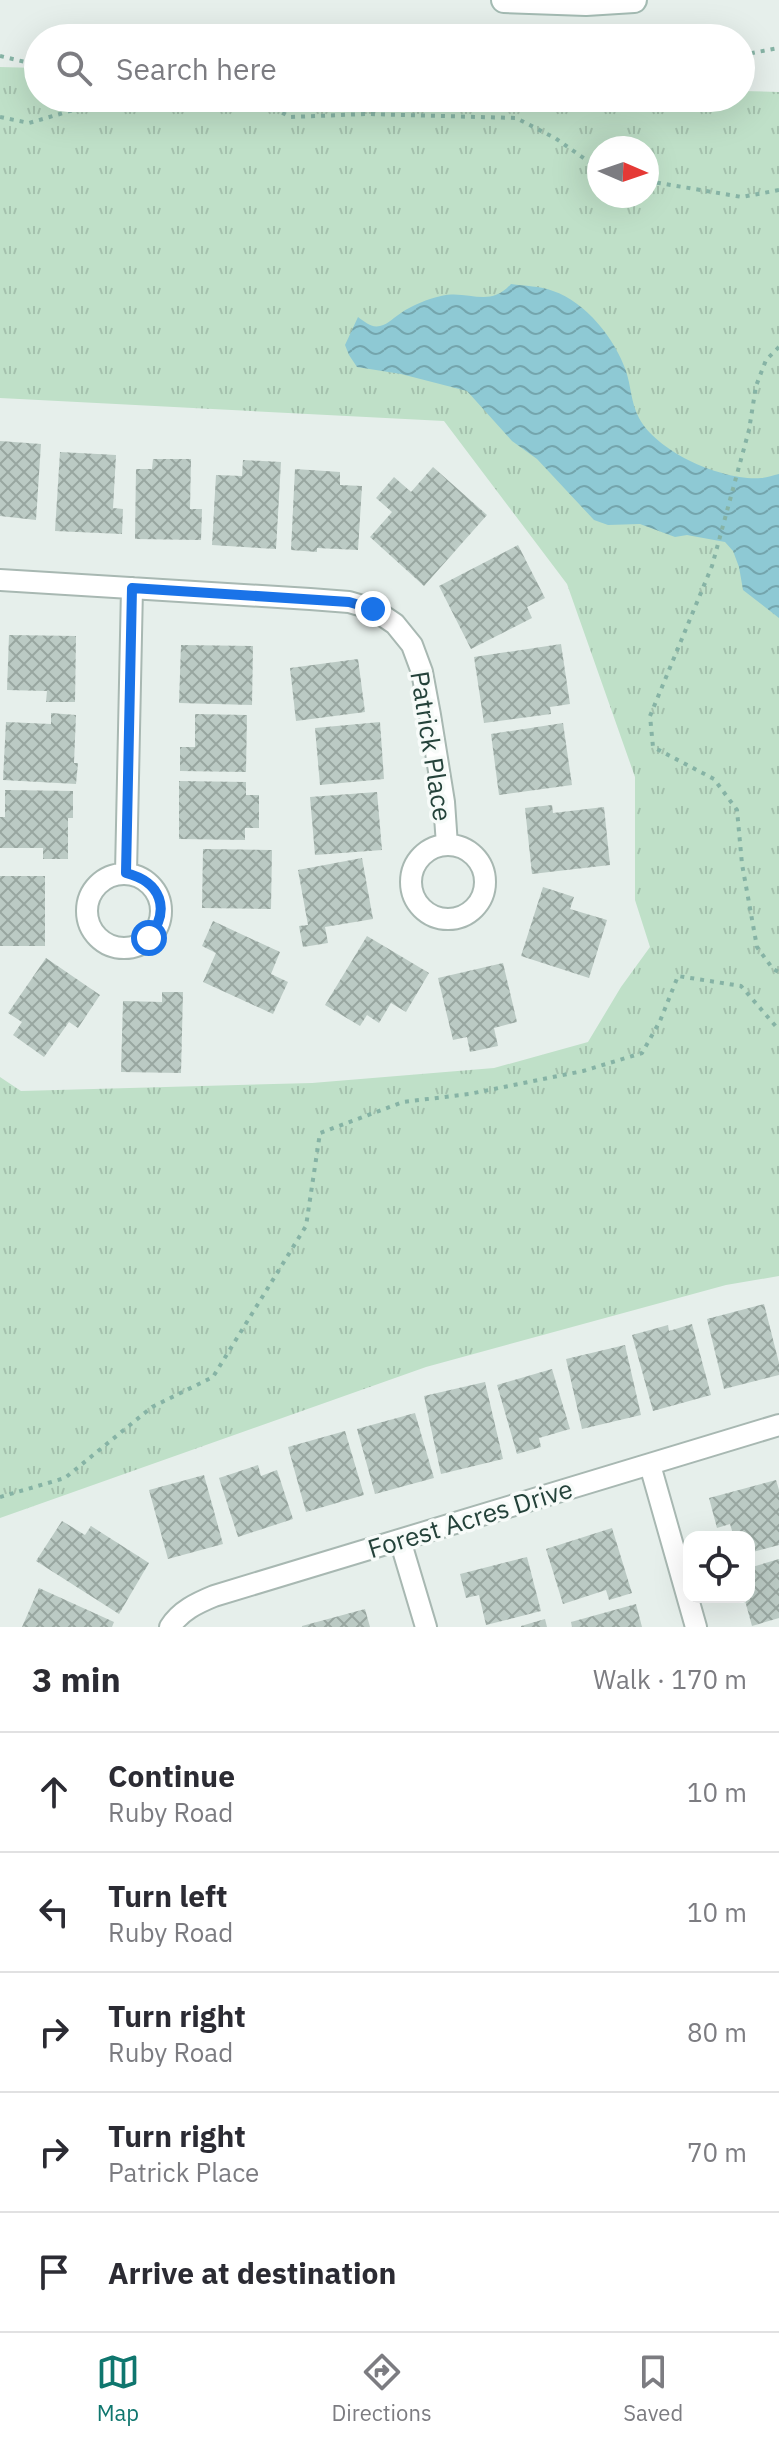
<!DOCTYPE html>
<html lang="en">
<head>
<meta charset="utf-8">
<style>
	body { margin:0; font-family:"IBM Plex Sans",sans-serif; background:#f2f2f3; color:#2b2b33 }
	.controls { position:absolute; right:24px; bottom:24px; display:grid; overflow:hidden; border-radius:16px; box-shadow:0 8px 32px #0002 }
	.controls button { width:72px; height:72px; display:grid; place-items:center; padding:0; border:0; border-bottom:2px solid #e1e1e2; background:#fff; color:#2b2b33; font:40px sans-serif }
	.compass { position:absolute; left:587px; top:136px; width:72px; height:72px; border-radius:50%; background:#fff; box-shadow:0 8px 32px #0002; rotate:92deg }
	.stop { position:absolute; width:24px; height:24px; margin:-18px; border:6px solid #1a73e8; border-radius:50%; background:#fff }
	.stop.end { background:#1a73e8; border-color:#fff; box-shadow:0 2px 8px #0008 }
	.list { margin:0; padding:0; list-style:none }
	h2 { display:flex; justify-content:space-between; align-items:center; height:104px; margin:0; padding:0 32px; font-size:34px }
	h2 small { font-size:26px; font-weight:400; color:#7c7c81 }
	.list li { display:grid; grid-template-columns:52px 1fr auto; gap:24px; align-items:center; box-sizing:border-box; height:120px; padding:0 32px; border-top:2px solid #e1e1e2 }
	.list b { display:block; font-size:30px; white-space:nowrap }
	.list p { margin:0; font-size:26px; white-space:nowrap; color:#7c7c81 }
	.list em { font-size:26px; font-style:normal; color:#7c7c81 }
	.icon { flex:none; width:44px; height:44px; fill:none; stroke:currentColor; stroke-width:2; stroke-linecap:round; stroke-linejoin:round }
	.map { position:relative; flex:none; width:779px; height:1627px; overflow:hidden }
	.search { position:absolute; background:#fff; box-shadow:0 8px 32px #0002; left:24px; right:24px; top:24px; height:88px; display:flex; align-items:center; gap:20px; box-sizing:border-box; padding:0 28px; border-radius:44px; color:#7c7c81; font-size:30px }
	.sheet { height:704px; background:#fff }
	nav { display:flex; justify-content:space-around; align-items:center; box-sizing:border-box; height:112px; border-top:2px solid #e1e1e2; background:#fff; font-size:22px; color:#7c7c81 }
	nav a { display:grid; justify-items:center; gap:4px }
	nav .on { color:#0f766e }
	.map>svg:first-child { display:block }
	.grass { fill:url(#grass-tufts); fill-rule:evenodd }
	.water { fill:url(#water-waves) }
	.building { fill:url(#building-cross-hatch) }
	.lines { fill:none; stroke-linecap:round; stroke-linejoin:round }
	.street-casing { stroke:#a8b8b2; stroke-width:24 }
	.secondary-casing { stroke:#a4bbb3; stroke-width:28 }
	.path { stroke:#86b3a5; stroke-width:4; stroke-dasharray:4 6; stroke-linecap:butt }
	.street { stroke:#fff; stroke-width:20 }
	.secondary { stroke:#fff; stroke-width:24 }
	.route { stroke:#1a73e8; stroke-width:10 }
	.labels { text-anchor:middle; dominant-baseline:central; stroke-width:7; stroke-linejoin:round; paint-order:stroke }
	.street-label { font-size:26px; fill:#24423a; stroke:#f7fbf9 }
</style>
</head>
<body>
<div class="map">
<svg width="779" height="1627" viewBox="0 0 779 1627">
	<defs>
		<pattern id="grass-tufts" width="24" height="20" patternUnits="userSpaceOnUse" patternTransform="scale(2)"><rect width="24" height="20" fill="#bfe0c8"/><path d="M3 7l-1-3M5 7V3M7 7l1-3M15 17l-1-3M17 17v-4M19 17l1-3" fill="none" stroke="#a4c1ad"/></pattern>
		<pattern id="water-waves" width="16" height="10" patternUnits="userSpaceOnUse" patternTransform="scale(2)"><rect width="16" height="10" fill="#8ec9d4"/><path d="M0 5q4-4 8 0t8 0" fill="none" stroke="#74a5ad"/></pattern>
		<pattern id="building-cross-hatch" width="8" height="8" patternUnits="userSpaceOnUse" patternTransform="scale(2)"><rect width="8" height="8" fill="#bbcac4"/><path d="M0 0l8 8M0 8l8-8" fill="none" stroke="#98a6a0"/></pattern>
	</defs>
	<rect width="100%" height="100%" fill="#e6efeb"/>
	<!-- grass -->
	<path class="grass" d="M0,67L38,68V98H741V91L779,92V1276L726,1285L426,1367L0,1518V1077L21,1091L312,1083L494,1068L588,1042L621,987L650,947L635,900V777L567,584L444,421L0,398ZM599,148H647V196H599Z"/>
	<!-- water -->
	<path class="water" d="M511,284C525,286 540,286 553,291C586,302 615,339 626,371C631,386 631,403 639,418C657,452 722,481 761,478C767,478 773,475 779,474V618L743,590L739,567L733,551L725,542L687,535L675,537L640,524L608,525L594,520L537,459L512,441L467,391L401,374L357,367L349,355L345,345L358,317C365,322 371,328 380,326C389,324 394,317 401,313C412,305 428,299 441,296C468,289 489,309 511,284Z"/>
	<!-- building -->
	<path class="building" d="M0,441L41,444L36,520L0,516Z
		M60,452L116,455L113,508L123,509L122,534L55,531Z
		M153,459H191L190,509H202L201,540L135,539L136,469H152Z
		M243,460L281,462L276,549L212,545L216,475L242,476Z
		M433,467L487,515L424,586L370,537L392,512L376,498L394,477L411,492Z
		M295,469L340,472V485L362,486L358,550L317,548V552L291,550Z
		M518,545L545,598L527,607L532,618L471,649L439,586Z
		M9,635L76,636L75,702H46L47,691L7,690Z
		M561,644L570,704L550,707L551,714L484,723L474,657Z
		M181,645L253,646L252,705L179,703Z
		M358,659L365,712L296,721L290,668Z
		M51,713L76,715L74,763H78L76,784L3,780L6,722L51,724Z
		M195,714L247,715L246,772L180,771V747H195Z
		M380,722L384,779L320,785L315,728Z
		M563,723L572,785L499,795L491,734Z
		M179,781L246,782V795H259V828H245V840L179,839Z
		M5,790L73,791V818H68V859H43V848H0V817H5Z
		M377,792L382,850L315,855L310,797Z
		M552,805L553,813L604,807L610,865L532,874L525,808Z
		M203,849L272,850L271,909L202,908Z
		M362,858L373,919L325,927L328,943L303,947L299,926L308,925L298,870Z
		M0,876H45V946H0Z
		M543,887L574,897L570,909L607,920L589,978L521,956Z
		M213,921L280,952L271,974L288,982L273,1014L203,982L216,953L202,946Z
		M367,936L429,973L406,1012L391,1003L379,1023L367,1015L360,1026L325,1005Z
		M46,958L100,995L78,1028L69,1022L44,1057L13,1035L22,1022L8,1013Z
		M503,963L517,1022L494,1028L498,1046L470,1052L467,1037L453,1040L438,978Z
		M162,992H183L181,1073L121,1072L123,1001L162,1002Z
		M764,1304L779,1363V1375L724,1389L707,1319Z
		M692,1324L711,1395L653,1411L632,1335L668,1325L669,1331Z
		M625,1345L641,1415L582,1429L566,1359Z
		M552,1369L570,1429L539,1438L541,1447L517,1454L497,1385Z
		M485,1382L503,1459L441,1474L424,1396Z
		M415,1413L434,1478L375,1494L357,1429Z
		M345,1431L364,1495L306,1512L288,1447Z
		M258,1465L261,1476L277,1470L293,1519L238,1537L219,1478Z
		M204,1475L223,1544L168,1559L149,1490Z
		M776,1480L779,1490V1545L749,1553V1537H734L730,1524L717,1528L709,1498Z
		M62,1521L85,1535L91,1526L149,1563L119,1614L36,1561Z
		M612,1528L632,1593L609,1600L606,1590L563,1604L546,1549Z
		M527,1557L541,1611L486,1625L479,1595L466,1598L460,1574Z
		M779,1559V1618L752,1626L744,1597H749V1568Z
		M39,1588L114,1622L112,1627H22Z
		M636,1604L642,1627H572L571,1622Z
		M365,1609L370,1627H302V1626Z
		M545,1619L547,1627H521V1626Z"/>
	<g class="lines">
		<defs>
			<path id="street" d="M0,580L310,599L349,602L373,609L395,624L412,645L422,672L430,715L444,802L447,845
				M411 882a37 37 0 1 1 74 0a37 37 0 1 1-74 0Z
				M126,873L132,588
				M87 911a37 37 0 1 1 74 0a37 37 0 1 1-74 0Z
				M650,1465L696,1627
				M400,1540L426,1627
				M170,1627C180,1611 197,1603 214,1596L779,1425"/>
			<path id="secondary" d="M504,0L586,3L634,0"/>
		</defs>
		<!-- street casing -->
		<use href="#street" class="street-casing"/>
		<!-- secondary casing -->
		<use href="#secondary" class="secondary-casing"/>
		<!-- path -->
		<path class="path" d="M741,55L779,48
			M0,56L38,65
			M256,98L290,117L367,114L516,118L555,138L599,169
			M0,117L29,123L94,104L185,102L218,98
			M647,181L742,197L779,190
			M779,347L766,360L756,386L749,430L712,566L650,716L653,747L714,779L737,810L742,864L757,947L773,969L779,972
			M0,1497L65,1478L152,1407L213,1377L306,1226L320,1133L403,1102L469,1094L583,1071L642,1053L660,1021L678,976L741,986L779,1030"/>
		<!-- street -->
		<use href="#street" class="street"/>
		<!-- secondary -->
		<use href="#secondary" class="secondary"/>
	</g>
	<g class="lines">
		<!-- route -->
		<path class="route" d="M149,938C171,909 161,882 126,873L132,588L349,602L373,609"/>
	</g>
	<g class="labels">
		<!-- street labels -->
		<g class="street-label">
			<text transform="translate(432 746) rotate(81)">Patrick Place</text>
			<text transform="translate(470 1518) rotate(-17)">Forest Acres Drive</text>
		</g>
	</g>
</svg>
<div class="controls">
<button><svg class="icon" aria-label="locate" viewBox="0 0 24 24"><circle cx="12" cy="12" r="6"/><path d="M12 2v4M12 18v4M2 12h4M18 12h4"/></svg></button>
</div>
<svg class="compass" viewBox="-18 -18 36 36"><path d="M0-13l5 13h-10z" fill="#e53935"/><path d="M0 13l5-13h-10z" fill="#7c7c81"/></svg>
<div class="stop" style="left:149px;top:938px"></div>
<div class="stop end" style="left:373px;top:609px"></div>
<div class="search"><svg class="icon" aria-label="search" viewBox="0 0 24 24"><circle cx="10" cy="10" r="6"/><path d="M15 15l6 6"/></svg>Search here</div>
</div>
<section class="sheet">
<h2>3 min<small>Walk · 170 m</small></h2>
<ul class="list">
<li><svg class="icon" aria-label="ahead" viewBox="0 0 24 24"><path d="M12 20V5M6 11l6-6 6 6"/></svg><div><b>Continue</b><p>Ruby Road</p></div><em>10 m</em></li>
<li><svg class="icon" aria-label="left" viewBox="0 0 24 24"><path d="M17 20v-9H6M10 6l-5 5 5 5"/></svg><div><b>Turn left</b><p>Ruby Road</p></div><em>10 m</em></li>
<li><svg class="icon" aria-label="right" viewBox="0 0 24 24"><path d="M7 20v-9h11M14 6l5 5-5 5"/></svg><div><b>Turn right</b><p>Ruby Road</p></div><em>80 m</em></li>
<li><svg class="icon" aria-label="right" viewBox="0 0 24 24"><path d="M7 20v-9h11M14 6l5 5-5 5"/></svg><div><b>Turn right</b><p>Patrick Place</p></div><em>70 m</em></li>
<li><svg class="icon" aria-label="arrive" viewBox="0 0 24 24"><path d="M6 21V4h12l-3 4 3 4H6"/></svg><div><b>Arrive at destination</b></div></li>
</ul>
</section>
<nav>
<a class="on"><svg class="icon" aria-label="map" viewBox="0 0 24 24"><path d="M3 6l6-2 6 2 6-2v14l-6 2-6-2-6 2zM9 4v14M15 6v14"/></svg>Map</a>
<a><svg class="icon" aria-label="directions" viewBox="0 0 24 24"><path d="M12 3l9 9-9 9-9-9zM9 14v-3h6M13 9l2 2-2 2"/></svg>Directions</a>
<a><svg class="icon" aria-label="saved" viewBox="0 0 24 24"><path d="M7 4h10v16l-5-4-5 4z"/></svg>Saved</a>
</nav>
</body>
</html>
